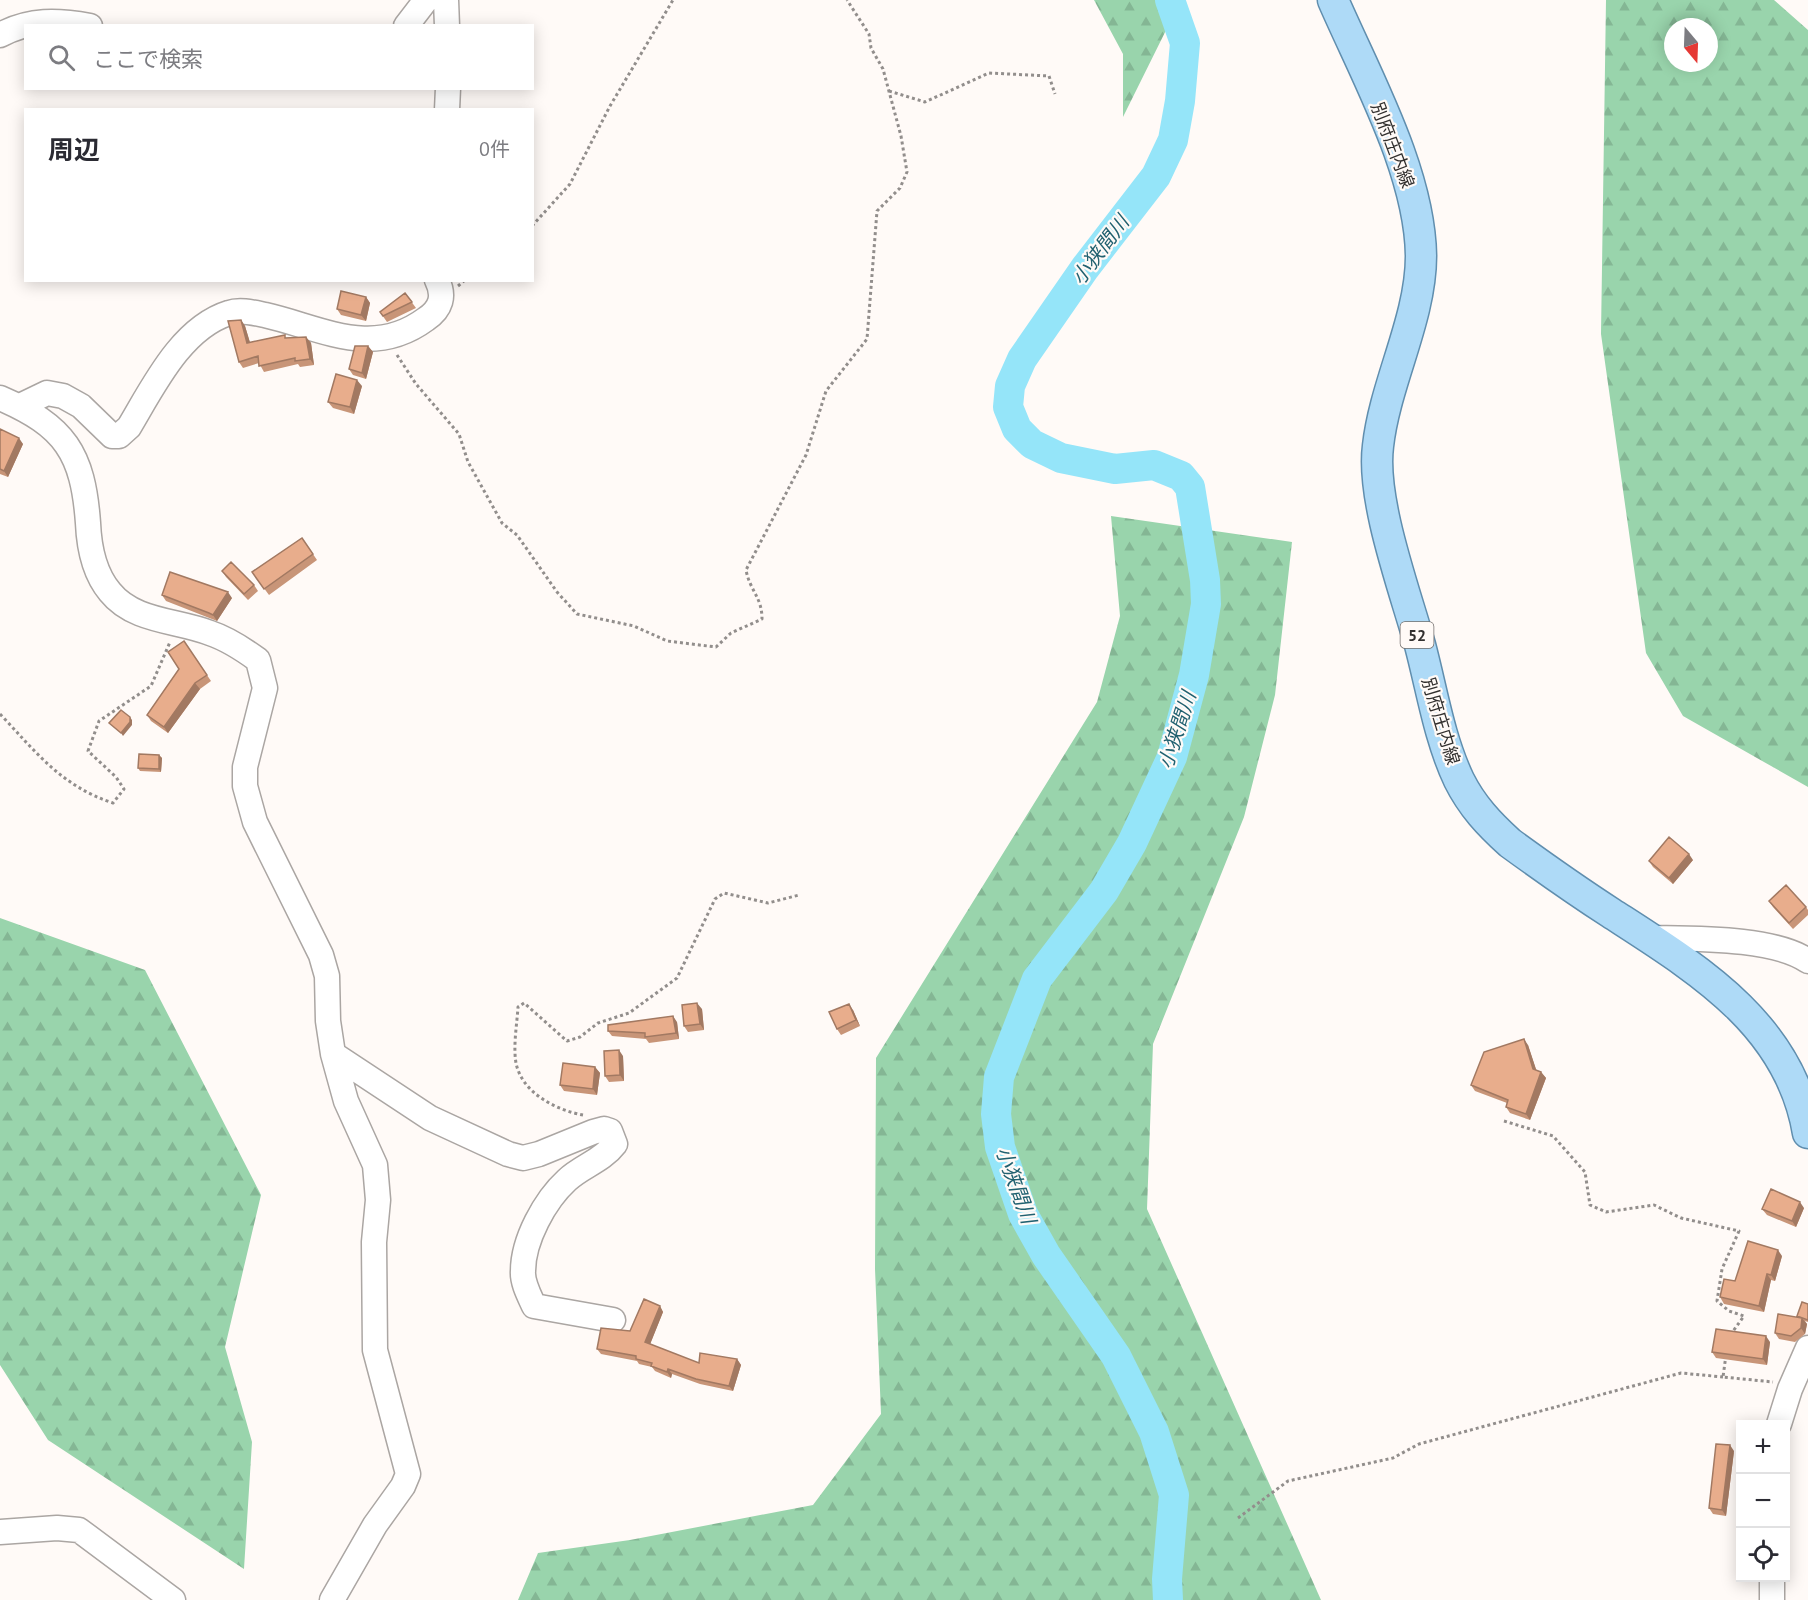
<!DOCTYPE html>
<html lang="ja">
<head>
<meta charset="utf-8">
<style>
	body { margin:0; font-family:"PT Sans","Noto Sans JP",sans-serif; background:#f7f7f7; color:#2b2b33 }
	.controls { position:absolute; right:18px; bottom:18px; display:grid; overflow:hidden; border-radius:0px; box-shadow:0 3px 15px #0003 }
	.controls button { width:54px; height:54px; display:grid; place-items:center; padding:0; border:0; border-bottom:2px solid #e1e1e2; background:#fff; color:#2b2b33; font:30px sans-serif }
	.compass { position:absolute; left:1664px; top:18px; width:54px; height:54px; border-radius:50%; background:#fff; box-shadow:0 3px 15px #0003; rotate:161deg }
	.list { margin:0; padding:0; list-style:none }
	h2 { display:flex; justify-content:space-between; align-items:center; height:78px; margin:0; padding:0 24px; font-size:26px }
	h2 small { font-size:20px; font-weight:400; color:#7c7c81 }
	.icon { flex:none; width:33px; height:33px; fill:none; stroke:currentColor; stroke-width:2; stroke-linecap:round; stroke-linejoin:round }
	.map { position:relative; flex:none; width:1808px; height:1600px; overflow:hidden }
	.search { position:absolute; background:#fff; box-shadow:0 3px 15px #0003; left:24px; top:24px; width:510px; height:66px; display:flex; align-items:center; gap:15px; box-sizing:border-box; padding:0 21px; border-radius:0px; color:#7c7c81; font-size:22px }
	.panel { position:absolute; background:#fff; box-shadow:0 3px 15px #0003; left:24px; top:108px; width:510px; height:174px; border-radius:0px }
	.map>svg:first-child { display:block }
	.forest { fill:url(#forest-firs); fill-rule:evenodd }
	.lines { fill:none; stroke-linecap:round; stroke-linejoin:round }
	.river { stroke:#95e5f9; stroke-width:30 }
	.minor-casing { stroke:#aba6a3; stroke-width:27 }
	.major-casing { stroke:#608eae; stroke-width:33 }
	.path { stroke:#928e8c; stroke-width:3; stroke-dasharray:3 3; stroke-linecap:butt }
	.minor { stroke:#fff; stroke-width:24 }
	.major { stroke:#aedaf7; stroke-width:30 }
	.wall { fill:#c89578 }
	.shaded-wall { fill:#a27962 }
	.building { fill:#e8ad8c; stroke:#a27962; stroke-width:1.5 }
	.labels { text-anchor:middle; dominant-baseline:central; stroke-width:4.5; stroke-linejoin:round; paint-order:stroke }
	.shield { fill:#fffaf7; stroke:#706d6b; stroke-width:1.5 }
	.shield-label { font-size:16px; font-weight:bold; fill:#32302f }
	.street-label { font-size:18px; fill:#32302f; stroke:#fffaf7 }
	.water-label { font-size:20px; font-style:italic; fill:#216170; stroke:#fffaf7 }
</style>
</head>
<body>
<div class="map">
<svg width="1808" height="1600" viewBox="0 0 1808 1600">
	<defs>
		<pattern id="forest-firs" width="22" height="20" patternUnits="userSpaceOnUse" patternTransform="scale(1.5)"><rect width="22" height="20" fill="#99d4ac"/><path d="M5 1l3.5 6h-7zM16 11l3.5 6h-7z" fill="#84b694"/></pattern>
	</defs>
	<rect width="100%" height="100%" fill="#fffaf7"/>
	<!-- forest -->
	<path class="forest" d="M1094,0H1181L1123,117V54Z
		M1606,0H1774L1808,30V787L1683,716L1646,653L1601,334ZM1673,27H1709V63H1673Z
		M1111,516L1292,542L1275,695L1244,817L1153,1044L1147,1209L1321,1600H518L538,1553L630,1540L813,1505L881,1414L875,1269L876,1058L1097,702L1120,616Z
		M0,918L145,970L261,1195L225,1347L252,1442L244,1569L48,1440L0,1365Z"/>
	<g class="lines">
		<!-- river -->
		<path class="river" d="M1168,1600L1167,1579L1174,1495L1154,1432L1116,1356L1046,1255L1023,1214L1000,1147L996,1114L999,1077L1037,979L1104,891L1132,843L1172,757L1194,675L1206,604L1205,580L1190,487L1181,476L1154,465L1115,469L1061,458L1032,444L1017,429L1008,407L1010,386L1022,359L1085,268L1156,176L1173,140L1180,101L1185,43L1170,0"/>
		<defs>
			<path id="minor" d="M446,0L447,26
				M406,26L426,0
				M0,35C30,19 57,20 90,26
				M447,110L448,88
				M0,398C65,426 83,453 88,523C89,547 94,573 110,592C134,622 177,620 210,633C228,639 243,649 258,660L265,688L245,767V786L255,822L321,955L327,976L328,1021L333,1054L346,1101L375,1165L378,1200L374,1242L375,1350L408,1474L403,1486L375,1525L332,1600
				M20,406L47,393L63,396L81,406L112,436H119L129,427C153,387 181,328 229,313C240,309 255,313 265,315C322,328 372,359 426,319C441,309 445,296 437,280
				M1650,938C1692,939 1774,937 1808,961
				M333,1054L430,1118L508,1154L523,1158L539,1154L593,1132L604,1129L610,1131L615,1144C602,1161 582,1166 567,1180C545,1200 523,1240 523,1271C522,1282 529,1295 534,1306L613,1320
				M1779,1424L1790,1389L1808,1348
				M0,1532L57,1528L79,1530L173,1600
				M1772,1578V1600"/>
			<path id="major" d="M1333,0C1366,76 1420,172 1421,256C1421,319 1385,383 1378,446C1371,500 1405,591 1420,645C1432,690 1439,738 1459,780C1472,806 1489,824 1510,843C1543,867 1577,891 1611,913C1696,968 1790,1024 1808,1133"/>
		</defs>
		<!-- minor casing -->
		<use href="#minor" class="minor-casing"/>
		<!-- major casing -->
		<use href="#major" class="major-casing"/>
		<!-- path -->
		<path class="path" d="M889,91L925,102L989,73L1049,76L1055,94
			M532,226L570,184L610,106L673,0
			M458,286L465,280
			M397,355L416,384L459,434L468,462L502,523L517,535L557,592L577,614L634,626L667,641L716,647L731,633L762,619C762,597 750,591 746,570L806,455L826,391L867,339L877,211L900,188L907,172L901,136L883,69L871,48L869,34L847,0
			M0,714C36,752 61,786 113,803L124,789L116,777L88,751L99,721L151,686L170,642
			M583,1115C556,1110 522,1093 516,1063C513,1046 517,1024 518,1007L524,1003L567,1041L580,1037L598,1023L629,1013L677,978L715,899L724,893L768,903L799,895
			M1504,1121L1553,1136L1585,1172L1590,1205L1606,1212L1654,1205L1681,1218L1739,1231L1722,1269L1717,1301L1729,1311L1744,1316L1731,1334
			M1726,1355L1723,1377L1773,1382
			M1238,1518L1288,1481L1393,1458L1419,1444L1681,1373L1723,1377"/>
		<!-- minor -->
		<use href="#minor" class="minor"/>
		<!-- major -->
		<use href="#major" class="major"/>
	</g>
	<!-- wall -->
	<path class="wall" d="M405,293L416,308L387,322L380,312Z
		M366,297L370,303L366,321L341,315L337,309Z
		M241,320L245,326L250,343L287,338L306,337L311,343L314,365L300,367L298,364L264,372L259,363L243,368L239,362Z
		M368,346L373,352L366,379L353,375L349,369Z
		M362,386L354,414L333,408L328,402Z
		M0,429L23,444L8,477L0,474Z
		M302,538L317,560L269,595L252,572Z
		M222,571L254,585L258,591L248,600L226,577Z
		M162,595L232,598L217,621L166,601Z
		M184,641L211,681L200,689L168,733L151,721L147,715L179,669Z
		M159,755L162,758L161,772L140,771L138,768Z
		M1693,860L1673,884L1653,867L1649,861Z
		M1769,901L1806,907L1808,910V915L1793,929L1773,907Z
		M702,1009L704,1030L688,1032L684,1026Z
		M853,1010L860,1026L841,1035L837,1029Z
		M677,1022L679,1039L649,1043L646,1039L612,1036L608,1031Z
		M1528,1045L1536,1070L1541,1072L1546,1078L1530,1120L1510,1113L1506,1107L1507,1103L1475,1091L1471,1085Z
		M623,1056L624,1081L609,1082L605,1076Z
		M595,1067L600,1073L597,1095L564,1091L560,1085Z
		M1804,1208L1796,1227L1767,1215L1762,1209Z
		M1782,1256L1775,1281L1771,1280L1764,1312L1724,1304L1720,1297L1735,1281Z
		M1808,1304V1322L1805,1321L1807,1324L1805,1334L1795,1342L1779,1339L1775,1333L1797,1317Z
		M660,1306L663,1312L650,1344L699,1363L737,1359L741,1365L733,1391L700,1384L672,1374L671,1378L655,1371L652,1367L639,1364L637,1361L601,1354L597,1349L630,1331Z
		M1770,1342L1767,1365L1716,1358L1712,1352Z
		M1734,1451L1726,1516L1713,1514L1709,1508Z"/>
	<!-- shaded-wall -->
	<path class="shaded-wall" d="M366,297L370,303L366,321L361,315Z
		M241,320L245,326L252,349L247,343Z
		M306,337L311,343L314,365L310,359Z
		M368,346L373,352L366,379L362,373Z
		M357,380L362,386L354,414L350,407Z
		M19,438L23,444L8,477L4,471Z
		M228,592L232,598L217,621L213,615Z
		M195,683L200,689L168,733L164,727Z
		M130,717L132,720V725L123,736L121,733Z
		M159,755L162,758L161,772L159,769Z
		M1689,854L1693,860L1673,884L1669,878Z
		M697,1003L702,1009L704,1030L700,1024Z
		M849,1004L853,1010L860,1026L856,1020Z
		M673,1016L677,1022L679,1039L676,1033Z
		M1524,1039L1528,1045L1538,1075L1533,1069Z
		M619,1050L623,1056L624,1081L620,1075Z
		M595,1067L600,1073L597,1095L593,1089Z
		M1541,1072L1546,1078L1530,1120L1526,1114Z
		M1800,1202L1804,1208L1796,1227L1792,1221Z
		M1778,1250L1782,1256L1775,1281L1771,1275Z
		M1767,1274L1771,1280L1764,1312L1759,1306Z
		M660,1306L663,1312L649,1347L645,1342Z
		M1802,1318L1807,1324L1805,1334L1801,1328Z
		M1766,1336L1770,1342L1767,1365L1763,1359Z
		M737,1359L741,1365L733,1391L729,1386Z
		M668,1369L672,1374L671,1378L667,1372Z
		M1730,1445L1734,1451L1726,1516L1722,1510Z"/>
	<!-- building -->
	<path class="building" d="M341,291L366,297L361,315L337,309Z
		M405,293L412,302L383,316L380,312Z
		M241,320L247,343L285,335V338L306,337L310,359L295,361V358L259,366L258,356L239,362L228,321Z
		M355,346H368L362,373L349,369Z
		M336,374L357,380L350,407L328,402Z
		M0,429L19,438L4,471L0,469Z
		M302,538L313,554L264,589L252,572Z
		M231,562L254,585L244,594L222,571Z
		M170,572L228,592L213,615L209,613L162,595Z
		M184,641L207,675L195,683L164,727L147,715L179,669L168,652Z
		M121,710L130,717V722L121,733L109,723Z
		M139,754L159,755V769L138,768Z
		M1669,837L1689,854L1669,878L1649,861Z
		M1786,885L1806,907L1789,923L1769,901Z
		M697,1003L700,1024L684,1026L682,1005Z
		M849,1004L856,1020L837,1029L829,1012Z
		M673,1016L676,1033L645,1037V1033L608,1031V1025Z
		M1524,1039L1533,1069L1541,1072L1526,1114L1506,1107L1508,1100L1471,1085L1484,1052Z
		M619,1050L620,1075L605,1076L604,1051Z
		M563,1063L595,1067L593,1089L560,1085Z
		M1771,1189L1800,1202L1792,1221L1762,1209Z
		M1748,1241L1778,1250L1771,1275L1767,1274L1759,1306L1720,1297L1724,1279L1735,1281Z
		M644,1299L660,1306L645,1342L699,1363L700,1353L737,1359L729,1386L696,1379L668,1369L667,1372L651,1366L652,1363L636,1359V1356L597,1349L601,1328L630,1331Z
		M1802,1302L1808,1304V1320L1797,1316Z
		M1778,1314L1802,1318L1801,1328L1791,1336L1775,1333Z
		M1716,1329L1766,1336L1763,1359L1712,1352Z
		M1716,1444L1730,1445L1722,1510L1709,1508Z"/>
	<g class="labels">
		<!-- shield labels -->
		<rect class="shield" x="1400.5" y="622" width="33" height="26" rx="4.5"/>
		<g class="shield-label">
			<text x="1417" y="635">52</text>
		</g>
		<!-- street labels -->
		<g class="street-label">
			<text transform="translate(1393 145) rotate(69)">別府庄内線</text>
			<text transform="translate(1441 721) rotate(73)">別府庄内線</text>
		</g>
		<!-- water labels -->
		<g class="water-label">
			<text transform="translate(1100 250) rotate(-53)">小狭間川</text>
			<text transform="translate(1177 730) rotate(-72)">小狭間川</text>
			<text transform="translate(1016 1185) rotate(70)">小狭間川</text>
		</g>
	</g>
</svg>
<div class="controls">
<button>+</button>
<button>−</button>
<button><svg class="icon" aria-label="locate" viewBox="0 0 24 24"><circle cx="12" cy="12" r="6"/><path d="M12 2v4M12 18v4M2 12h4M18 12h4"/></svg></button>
</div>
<svg class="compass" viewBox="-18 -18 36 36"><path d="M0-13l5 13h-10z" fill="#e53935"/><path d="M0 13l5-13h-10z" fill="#7c7c81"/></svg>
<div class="search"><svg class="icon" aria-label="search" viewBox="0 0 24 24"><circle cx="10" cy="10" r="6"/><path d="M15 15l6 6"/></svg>ここで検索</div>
<section class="panel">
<h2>周辺<small>0件</small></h2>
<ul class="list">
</ul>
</section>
</div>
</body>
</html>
